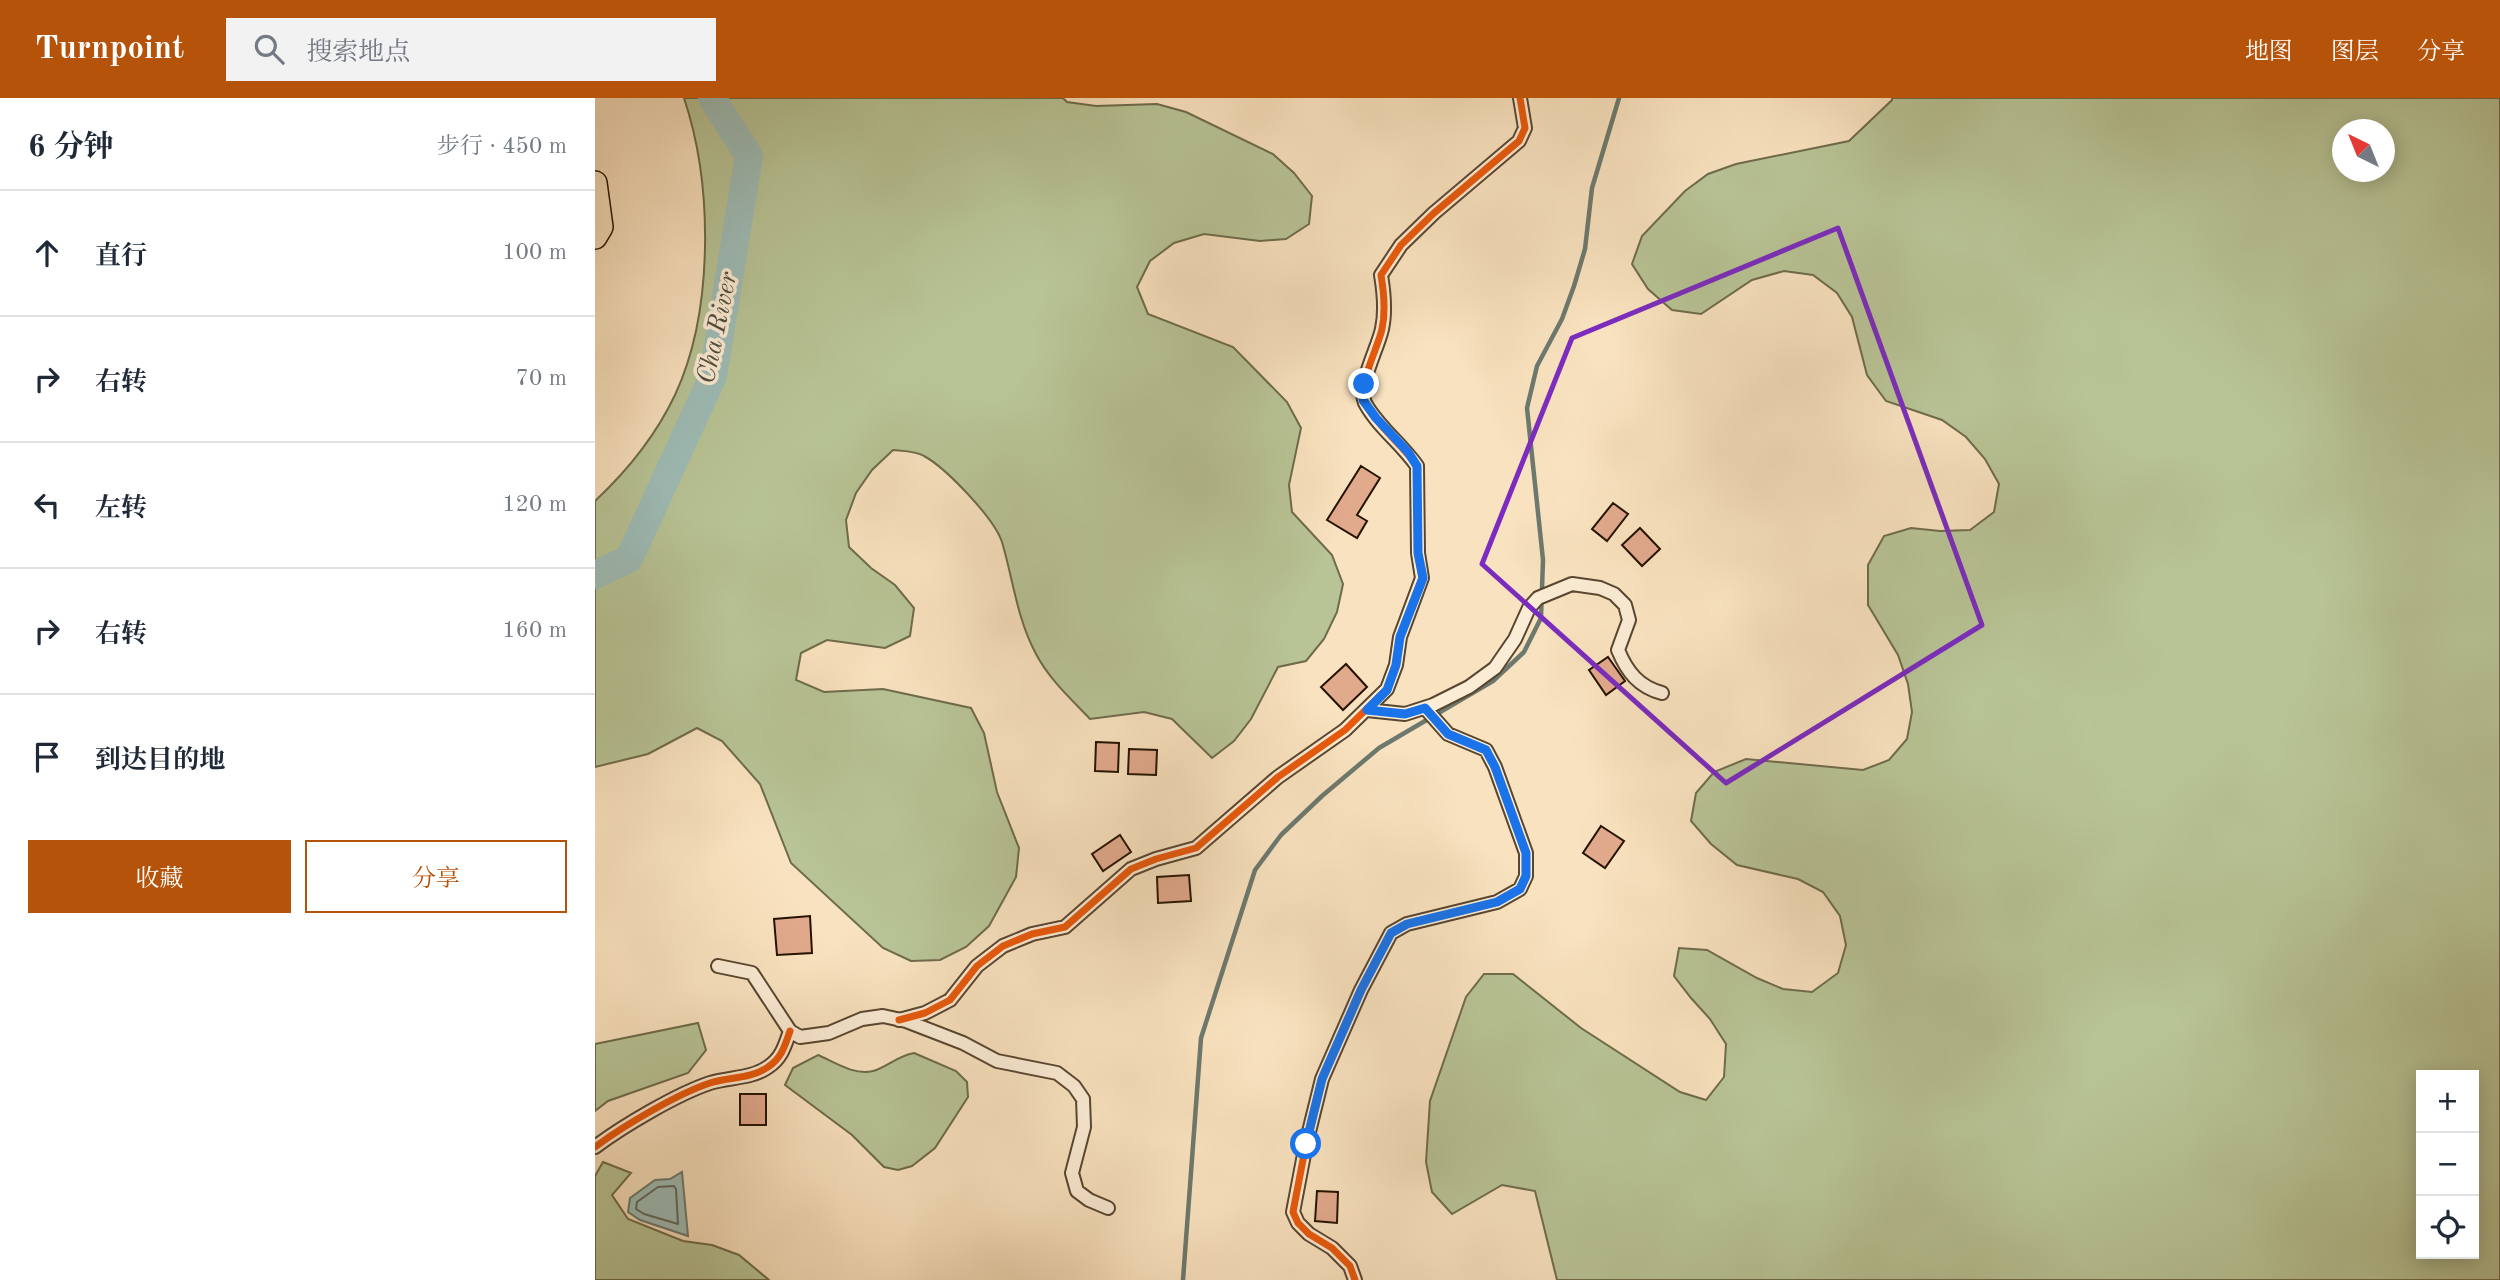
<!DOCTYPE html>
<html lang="zh">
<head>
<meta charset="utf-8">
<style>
	body { margin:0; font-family:"Old Standard TT","Noto Serif SC",serif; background:#f2f2f3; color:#1f2937 }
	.controls { position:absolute; right:21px; bottom:21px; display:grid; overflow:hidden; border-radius:0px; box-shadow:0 4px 18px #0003 }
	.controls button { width:63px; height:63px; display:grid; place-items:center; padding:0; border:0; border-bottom:2px solid #e0e1e3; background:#fff; color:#1f2937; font:35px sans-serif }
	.compass { position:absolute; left:1737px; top:21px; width:63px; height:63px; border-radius:50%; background:#fff; box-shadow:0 4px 18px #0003; rotate:317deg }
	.stop { position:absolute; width:21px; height:21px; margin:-16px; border:5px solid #1a73e8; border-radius:50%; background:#fff }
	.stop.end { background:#1a73e8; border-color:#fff; box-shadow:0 2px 7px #0008 }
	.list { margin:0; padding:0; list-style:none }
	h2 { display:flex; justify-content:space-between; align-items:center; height:91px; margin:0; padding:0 28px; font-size:30px }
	h2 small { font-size:23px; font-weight:400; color:#747a83 }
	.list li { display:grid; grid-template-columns:46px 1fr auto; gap:21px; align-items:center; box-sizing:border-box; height:126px; padding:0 28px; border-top:2px solid #e0e1e3 }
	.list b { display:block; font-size:26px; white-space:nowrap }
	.list em { font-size:23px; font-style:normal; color:#747a83 }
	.actions { display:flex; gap:14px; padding:21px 28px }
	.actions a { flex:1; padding:16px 0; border:2px solid #b45309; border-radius:0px; text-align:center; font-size:24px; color:#b45309 }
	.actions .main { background:#b45309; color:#fff }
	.icon { flex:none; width:38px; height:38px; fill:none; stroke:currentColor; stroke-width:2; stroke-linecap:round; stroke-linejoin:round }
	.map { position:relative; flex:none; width:1905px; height:1182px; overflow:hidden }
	header { display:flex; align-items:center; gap:42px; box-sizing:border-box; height:98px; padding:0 35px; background:#b45309; color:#fff }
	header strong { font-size:33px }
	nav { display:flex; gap:38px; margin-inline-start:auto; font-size:24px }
	.search { width:490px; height:63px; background:#f2f2f3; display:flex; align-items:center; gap:18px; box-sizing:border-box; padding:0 24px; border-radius:0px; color:#747a83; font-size:26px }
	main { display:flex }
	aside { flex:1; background:#fff }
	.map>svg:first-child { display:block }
	.green { fill:#b8c496; stroke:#6e6b4b; stroke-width:2; fill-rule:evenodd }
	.water { fill:#9ebdb7; stroke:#6d796e; stroke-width:2 }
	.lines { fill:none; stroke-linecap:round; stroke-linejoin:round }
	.shore { stroke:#61685c; stroke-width:2 }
	.stream { stroke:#6d796e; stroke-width:4.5 }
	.river { stroke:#9ebdb7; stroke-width:28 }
	.building { fill:#e2aa8d; stroke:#241200; stroke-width:2 }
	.street-casing { stroke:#594630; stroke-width:16 }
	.highway-casing { stroke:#241200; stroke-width:26 }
	.street { stroke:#fbecd5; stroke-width:12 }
	.highway { stroke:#f9e2bf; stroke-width:23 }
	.cycleway-casing { stroke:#fbecd5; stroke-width:11 }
	.cycleway { stroke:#e8590c; stroke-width:7 }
	.route { stroke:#1a73e8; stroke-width:9 }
	.marked { fill:none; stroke:#7b2cbf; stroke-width:5; stroke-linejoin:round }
	.labels { text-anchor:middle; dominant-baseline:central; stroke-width:7; stroke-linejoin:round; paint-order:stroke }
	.water-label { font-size:26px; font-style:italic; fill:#4f4e40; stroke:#fbecd5 }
</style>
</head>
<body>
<header>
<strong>Turnpoint</strong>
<div class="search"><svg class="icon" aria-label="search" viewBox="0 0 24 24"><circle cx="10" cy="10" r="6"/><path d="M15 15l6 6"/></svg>搜索地点</div>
<nav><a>地图</a><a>图层</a><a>分享</a></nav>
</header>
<main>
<aside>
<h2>6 分钟<small>步行 · 450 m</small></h2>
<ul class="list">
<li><svg class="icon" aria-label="ahead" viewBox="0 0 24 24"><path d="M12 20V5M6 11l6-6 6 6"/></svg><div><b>直行</b></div><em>100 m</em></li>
<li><svg class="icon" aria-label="right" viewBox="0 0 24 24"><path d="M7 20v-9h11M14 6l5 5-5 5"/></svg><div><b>右转</b></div><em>70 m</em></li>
<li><svg class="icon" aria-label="left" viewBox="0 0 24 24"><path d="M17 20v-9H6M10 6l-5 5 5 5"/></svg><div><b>左转</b></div><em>120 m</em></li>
<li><svg class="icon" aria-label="right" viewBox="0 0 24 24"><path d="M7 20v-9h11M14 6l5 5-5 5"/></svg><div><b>右转</b></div><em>160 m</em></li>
<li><svg class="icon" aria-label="arrive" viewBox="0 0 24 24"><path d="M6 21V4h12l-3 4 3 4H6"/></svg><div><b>到达目的地</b></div></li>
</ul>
<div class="actions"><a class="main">收藏</a><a>分享</a></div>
</aside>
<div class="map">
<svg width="1905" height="1182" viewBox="0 0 1905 1182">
	<rect width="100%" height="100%" fill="#f9e2bf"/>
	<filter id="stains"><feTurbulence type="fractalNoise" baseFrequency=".00286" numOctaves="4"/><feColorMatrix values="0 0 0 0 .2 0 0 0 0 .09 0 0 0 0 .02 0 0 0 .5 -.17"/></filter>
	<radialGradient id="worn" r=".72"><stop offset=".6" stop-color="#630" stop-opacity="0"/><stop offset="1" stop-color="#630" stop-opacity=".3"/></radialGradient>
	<!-- green -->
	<path class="green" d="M89,0H468L472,4L501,8L562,6L591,14L678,56L699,75L717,98L714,126L691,141L665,143L609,136L579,145L555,163L542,189L553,216L638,249L692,304L706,330L694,387L697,414L737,457L748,486L742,514L729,541L711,563L683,569L656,621L639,643L617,660L577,621L549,614L495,621C476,601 454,581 441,556C422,521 418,481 407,444C399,420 351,370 329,358C321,353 308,353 298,352L277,372L261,395L251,422L254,449L276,470L300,487L319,510L315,538L290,550L232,542L206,555L201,582L229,594L288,591L376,610L389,635L402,694L424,750L421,779L394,828L371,849L345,862L316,863L288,850L196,765L165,686L127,643L102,630L53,656L0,669V403C31,374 61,337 80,297C119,213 118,87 89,0Z
		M1297,0H1905V1182H962L940,1093L907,1087L857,1116L837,1094L831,1064L835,1003L871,899L889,876H918L986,930L1085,994L1111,1002L1129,979L1131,946L1115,921L1096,900L1079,878L1084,850L1112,852L1162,880L1188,891L1217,894L1243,875L1251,847L1245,818L1228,794L1203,781L1142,767L1116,746L1096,723L1101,695L1119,674L1151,661L1268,672L1294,662L1312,641L1317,614L1313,586L1303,557L1273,507V467L1289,438L1316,430L1345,433L1375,432L1399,414L1404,386L1390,361L1371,339L1347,322L1291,303L1272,277L1257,219L1242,195L1218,177L1189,173L1157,182L1106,216L1077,212L1053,191L1037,166L1047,138L1090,93L1113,76L1141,66L1254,43L1297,2ZM1748,32H1790V74H1748ZM1826,977H1879V1156H1826Z
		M103,925L111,952L93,975L13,1003L0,1013V946Z
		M319,955L361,973L372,984L373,999L340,1050L317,1068L303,1072L289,1069L257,1037L190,987L198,970L223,957C239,964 260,978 278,973C292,969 302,958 319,955Z
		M8,1064L36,1075L17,1097L33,1121L88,1143L117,1147L144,1157L174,1182H0V1078Z"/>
	<!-- water -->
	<path class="water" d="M87,1074L93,1138L45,1122L33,1114L35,1100L60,1082L75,1081Z"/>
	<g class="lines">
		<!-- shore -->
		<path class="shore" d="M79,1088L81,1091L83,1126L49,1116L41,1111L42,1104L63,1089Z"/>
		<!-- stream -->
		<path class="stream" d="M588,1182L606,940L660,772L686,737L727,698L784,650L898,583L929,554L946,520L948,462L932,310L942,268L967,221L979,188L990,151L997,90L1024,0"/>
		<!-- river -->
		<path class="river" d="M0,477L34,461L118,278L154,58L117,0"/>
	</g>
	<!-- building -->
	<path class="building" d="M766,368L785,380L762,417L772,423L762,440L732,422Z
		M1018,405L1033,416L1012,443L997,431Z
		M1045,430L1065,451L1047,468L1027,447Z
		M1013,559L1030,583L1011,597L994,572Z
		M751,566L772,589L748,612L726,589Z
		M501,644L524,645L523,674L500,673Z
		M534,651L562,652L561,677L533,676Z
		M1006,728L1029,743L1010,770L988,755Z
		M525,737L536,754L508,773L497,756Z
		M594,777L596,803L563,805L562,779Z
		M215,818L217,855L182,857L179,821Z
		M145,996H171V1027H145Z
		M722,1093L743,1094L742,1125L720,1123Z"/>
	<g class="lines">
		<defs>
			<path id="street" d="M772,612L810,616L838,607L874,589L900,570L920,541L934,510L943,500L977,486L1005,490L1019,496L1030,507L1034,522L1023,552C1032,574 1044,589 1067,595
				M123,868L157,875L195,933L205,939L234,935L267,921L288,918L311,923L368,945L402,963L462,975L479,988L488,1001L489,1029L477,1075L482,1093L494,1102L513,1110
				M304,922L330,915L355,902L382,868L408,848L437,836L470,829L536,771L561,761L601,750L683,679L750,632L792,591L801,567L805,539L827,480L823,455L822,368C807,346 783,329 770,305C762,288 783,250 787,231C791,213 789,195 786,177L806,147L839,115L924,43L930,30L925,0
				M0,1049C28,1028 82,996 115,985C134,979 156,981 173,969C187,960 190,947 195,933
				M760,1182L755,1168L737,1150L714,1136L703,1125L698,1114L711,1046L727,981L766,892L796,835L812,826L902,804L925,791L931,778V755L900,669L891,652L853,636L830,610"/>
			<path id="highway" d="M0,85L6,129L0,139"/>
		</defs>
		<!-- street casing -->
		<use href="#street" class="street-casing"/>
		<!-- highway casing -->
		<use href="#highway" class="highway-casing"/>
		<!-- street -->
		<use href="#street" class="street"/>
		<!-- highway -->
		<use href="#highway" class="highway"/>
		<defs>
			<path id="cycleway" d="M304,922L330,915L355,902L382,868L408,848L437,836L470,829L536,771L561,761L601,750L683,679L750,632L792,591L801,567L805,539L827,480L823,455L822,368C807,346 783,329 770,305C762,288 783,250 787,231C791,213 789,195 786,177L806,147L839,115L924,43L930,30L925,0
				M0,1049C28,1028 82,996 115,985C134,979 156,981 173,969C187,960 190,947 195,933
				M760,1182L755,1168L737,1150L714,1136L703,1125L698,1114L711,1046L727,981L766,892L796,835L812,826L902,804L925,791L931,778V755L900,669L891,652L853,636L830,610"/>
		</defs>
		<!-- cycleway casing -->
		<use href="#cycleway" class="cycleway-casing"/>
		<!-- cycleway -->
		<use href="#cycleway" class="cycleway"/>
	</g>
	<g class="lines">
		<!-- route -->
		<path class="route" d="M711,1046L727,981L766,892L796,835L812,826L902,804L925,791L931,778V755L900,669L891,652L853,636L830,610L810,616L772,612L792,592L801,567L805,539L828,480L823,455L822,368L813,354L781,320L768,302L769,286"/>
	</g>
	<!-- marked area -->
	<path class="marked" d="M1243,130L1387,527L1131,685L887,466L977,240Z"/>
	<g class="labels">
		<!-- water labels -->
		<g class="water-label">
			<text transform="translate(123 230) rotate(-78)">Cha River</text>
		</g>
	</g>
	<rect width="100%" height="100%" filter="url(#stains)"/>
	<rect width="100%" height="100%" fill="url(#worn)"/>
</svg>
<div class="controls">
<button>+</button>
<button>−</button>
<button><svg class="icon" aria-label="locate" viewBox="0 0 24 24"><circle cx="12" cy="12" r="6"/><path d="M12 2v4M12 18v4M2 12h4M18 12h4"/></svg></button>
</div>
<svg class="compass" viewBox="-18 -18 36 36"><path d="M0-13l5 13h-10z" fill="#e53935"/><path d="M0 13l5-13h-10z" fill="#747a83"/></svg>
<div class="stop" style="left:711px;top:1046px"></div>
<div class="stop end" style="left:769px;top:286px"></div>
</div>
</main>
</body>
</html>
